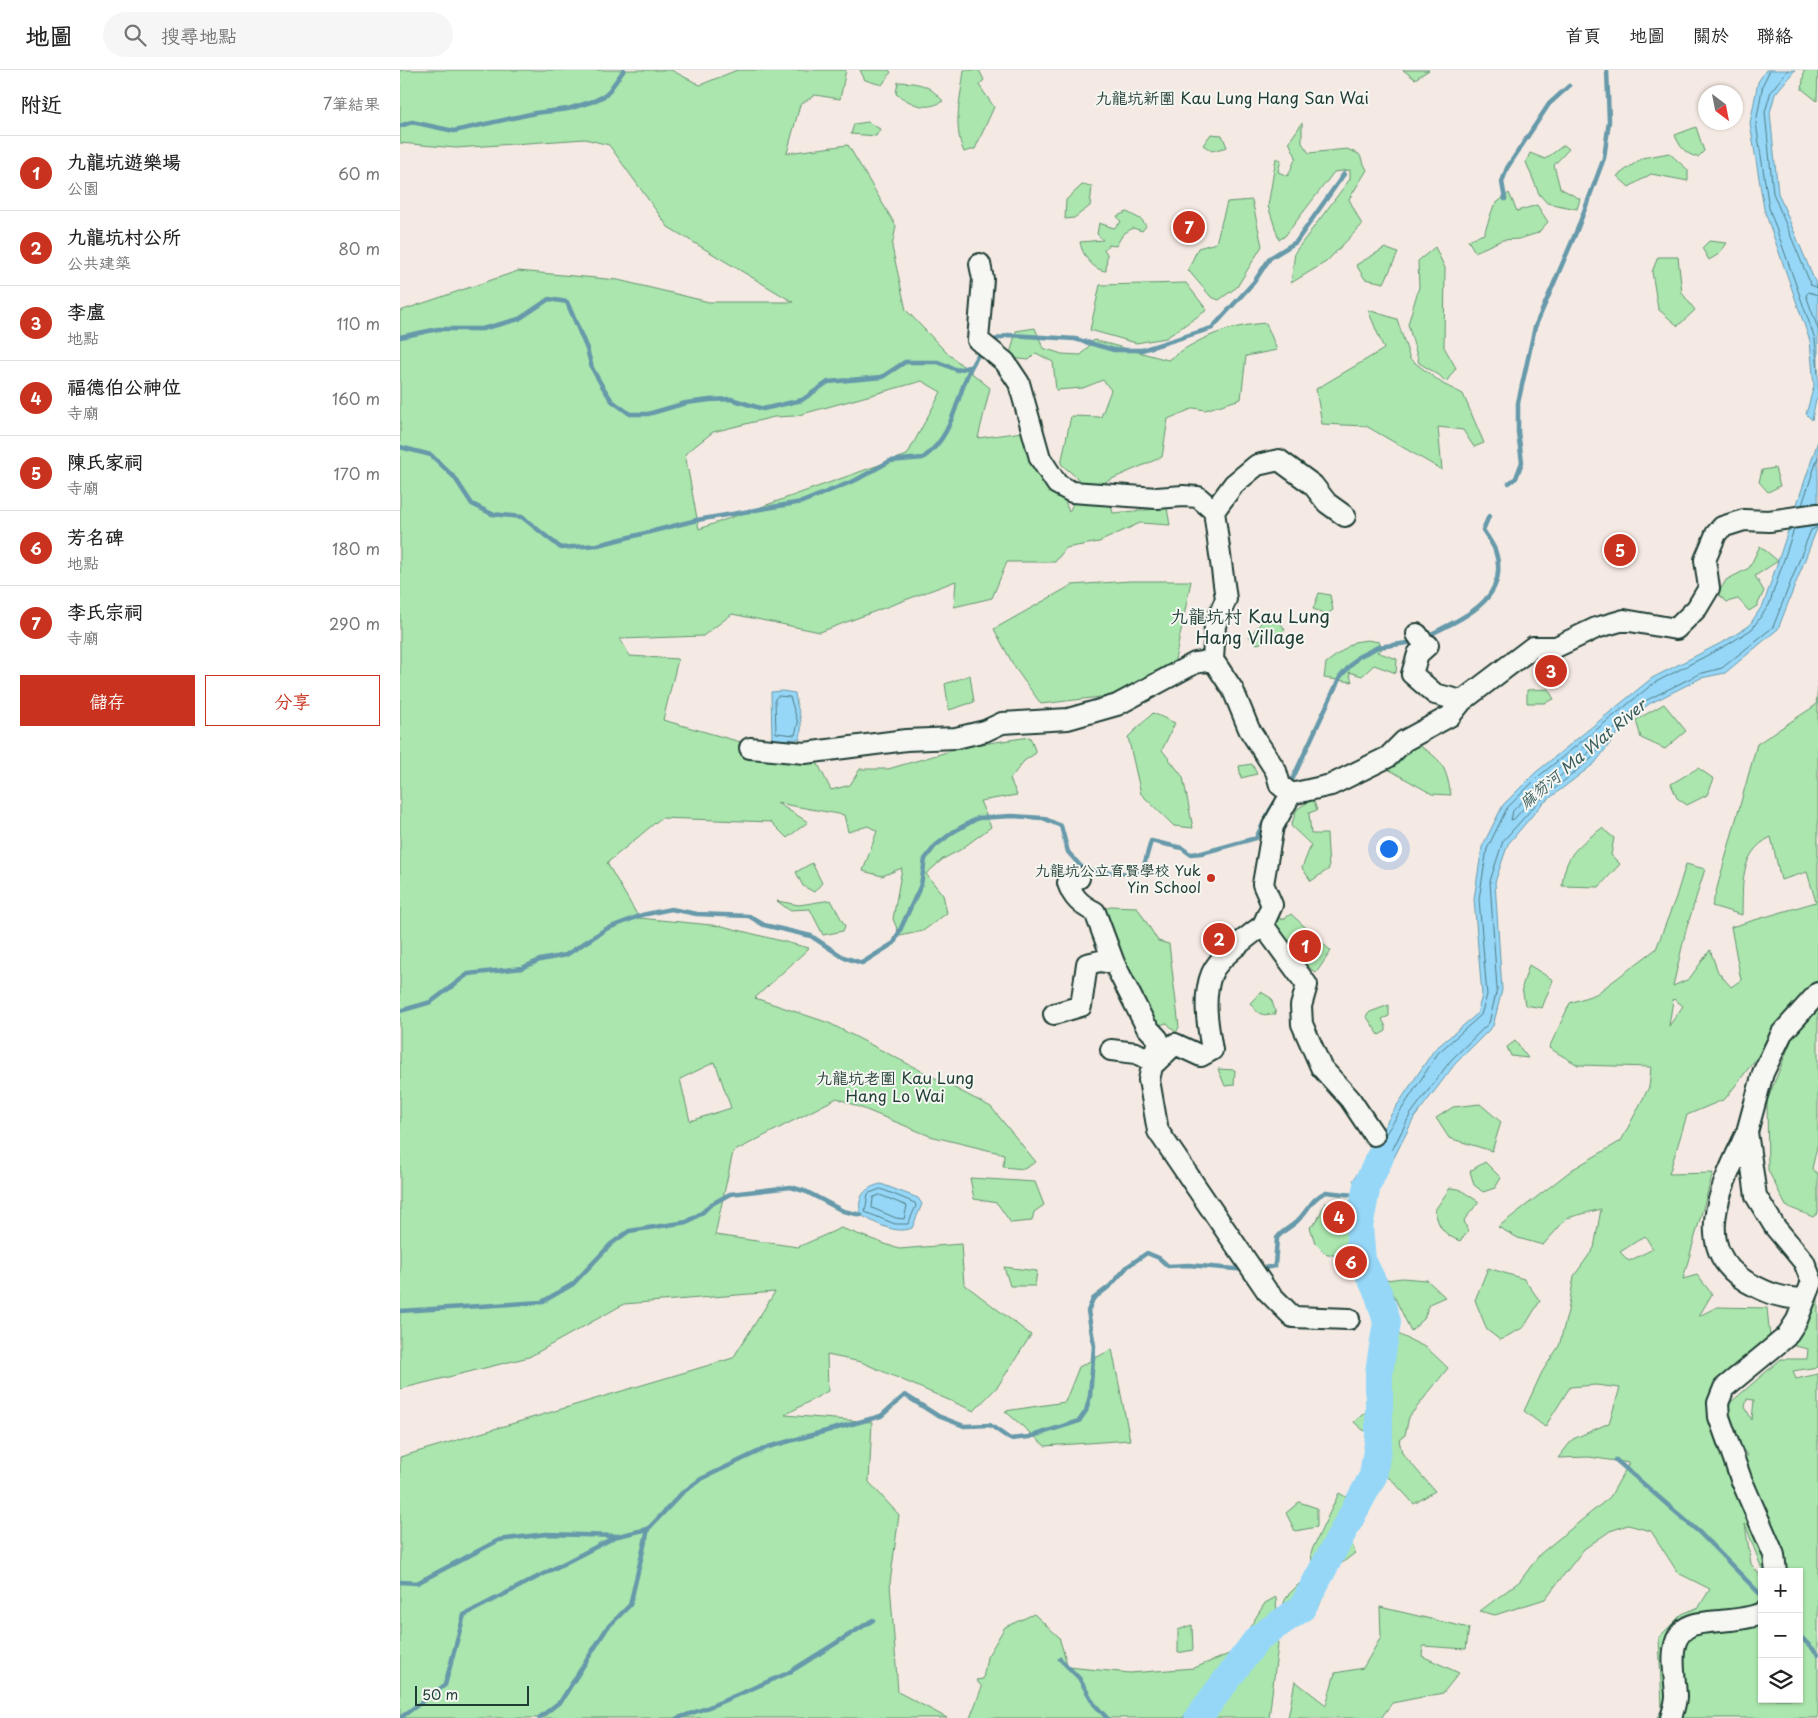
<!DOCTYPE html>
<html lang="zh-TW">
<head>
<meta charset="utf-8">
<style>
	body { margin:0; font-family:"Playpen Sans","LXGW WenKai TC",sans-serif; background:#f6f6f6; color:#222 }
	.controls { position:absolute; right:15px; bottom:15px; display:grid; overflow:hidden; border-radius:0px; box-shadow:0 1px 4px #0004 }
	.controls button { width:45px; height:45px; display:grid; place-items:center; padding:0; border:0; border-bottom:1px solid #e0e0e0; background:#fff; color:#222; font:25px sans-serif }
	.compass { position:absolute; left:1298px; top:15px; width:45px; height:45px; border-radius:50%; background:#fff; box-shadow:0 1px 4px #0004; rotate:148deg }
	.scale { position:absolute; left:15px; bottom:12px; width:114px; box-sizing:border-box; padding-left:5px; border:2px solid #1f3d34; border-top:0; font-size:14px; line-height:18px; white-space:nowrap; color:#1f3d34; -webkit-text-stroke:4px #f6f6f2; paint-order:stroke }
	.you { position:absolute; left:988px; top:778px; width:18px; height:18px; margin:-12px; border:4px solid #fff; border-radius:50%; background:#1a73e8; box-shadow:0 0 0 8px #1a73e833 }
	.badge { display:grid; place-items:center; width:32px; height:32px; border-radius:50%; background:#c8321e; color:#fff; font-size:16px; font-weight:700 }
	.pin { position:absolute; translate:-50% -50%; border:2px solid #fff; box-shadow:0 1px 5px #0006 }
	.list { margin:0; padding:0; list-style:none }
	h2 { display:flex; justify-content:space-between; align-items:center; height:65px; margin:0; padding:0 20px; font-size:21px }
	h2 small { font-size:16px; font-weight:400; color:#767676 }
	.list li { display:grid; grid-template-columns:32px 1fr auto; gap:15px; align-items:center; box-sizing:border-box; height:75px; padding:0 20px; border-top:1px solid #e0e0e0 }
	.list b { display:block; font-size:19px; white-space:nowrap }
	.list p { margin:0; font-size:16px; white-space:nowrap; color:#767676 }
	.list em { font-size:16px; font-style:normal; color:#767676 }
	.actions { display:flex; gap:10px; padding:15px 20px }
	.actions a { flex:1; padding:11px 0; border:1px solid #c8321e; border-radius:0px; text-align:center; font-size:18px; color:#c8321e }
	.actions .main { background:#c8321e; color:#fff }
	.icon { flex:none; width:28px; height:28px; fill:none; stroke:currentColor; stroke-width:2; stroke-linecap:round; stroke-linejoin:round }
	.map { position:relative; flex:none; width:1418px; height:1648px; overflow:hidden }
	header { display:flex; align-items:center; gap:30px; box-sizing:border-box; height:70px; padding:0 25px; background:#fff; border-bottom:1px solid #e0e0e0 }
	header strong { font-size:24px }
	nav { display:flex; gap:28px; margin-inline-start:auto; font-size:18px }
	.search { width:350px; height:45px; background:#f6f6f6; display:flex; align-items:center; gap:12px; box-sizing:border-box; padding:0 18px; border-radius:28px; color:#767676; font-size:19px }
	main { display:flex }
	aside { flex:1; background:#fff }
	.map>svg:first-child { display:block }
	.green { fill:#aae6ad; stroke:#649270; fill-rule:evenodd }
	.water { fill:#96d7f8; stroke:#69a }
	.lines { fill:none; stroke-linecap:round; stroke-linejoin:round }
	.shore { stroke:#4f7b82; stroke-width:1 }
	.stream { stroke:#69a; stroke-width:4.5 }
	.river { stroke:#96d7f8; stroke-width:28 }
	.minor-casing { stroke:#1f3d34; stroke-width:24 }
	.minor { stroke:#f6f6f2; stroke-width:20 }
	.poi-dot { fill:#c8321e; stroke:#f6f6f2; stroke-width:2 }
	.labels { text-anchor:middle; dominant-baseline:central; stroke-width:4; stroke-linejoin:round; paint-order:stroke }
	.poi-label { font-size:15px; fill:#1f3d34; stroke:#f6f6f2; text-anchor:end }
	.neighbourhood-label { font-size:16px; fill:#1f3d34; stroke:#f6f6f2 }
	.water-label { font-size:16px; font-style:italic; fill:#375c5b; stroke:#f6f6f2 }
	.quarter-label { font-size:18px; fill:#1f3d34; stroke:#f6f6f2 }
</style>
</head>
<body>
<header>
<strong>地圖</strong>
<div class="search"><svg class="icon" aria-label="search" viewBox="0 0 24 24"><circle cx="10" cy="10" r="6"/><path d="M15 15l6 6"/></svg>搜尋地點</div>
<nav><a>首頁</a><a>地圖</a><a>關於</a><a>聯絡</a></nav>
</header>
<main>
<aside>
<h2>附近<small>7筆結果</small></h2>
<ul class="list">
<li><span class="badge">1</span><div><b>九龍坑遊樂場</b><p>公園</p></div><em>60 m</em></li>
<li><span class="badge">2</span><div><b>九龍坑村公所</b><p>公共建築</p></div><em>80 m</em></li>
<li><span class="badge">3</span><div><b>李盧</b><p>地點</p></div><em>110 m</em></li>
<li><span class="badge">4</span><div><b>福德伯公神位</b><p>寺廟</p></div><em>160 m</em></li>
<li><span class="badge">5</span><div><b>陳氏家祠</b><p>寺廟</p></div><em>170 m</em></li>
<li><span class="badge">6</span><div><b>芳名碑</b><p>地點</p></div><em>180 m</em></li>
<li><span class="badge">7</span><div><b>李氏宗祠</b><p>寺廟</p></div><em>290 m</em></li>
</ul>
<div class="actions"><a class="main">儲存</a><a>分享</a></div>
</aside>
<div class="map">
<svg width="1418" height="1648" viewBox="0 0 1418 1648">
	<rect width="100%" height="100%" fill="#f5eae3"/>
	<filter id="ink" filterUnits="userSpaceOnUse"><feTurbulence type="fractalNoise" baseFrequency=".02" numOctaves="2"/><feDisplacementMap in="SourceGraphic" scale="10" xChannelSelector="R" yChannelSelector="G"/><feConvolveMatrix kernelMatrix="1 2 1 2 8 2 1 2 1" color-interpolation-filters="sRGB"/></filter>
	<g filter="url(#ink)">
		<!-- green -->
		<path class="green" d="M0,0H271L300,15L337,0H446L440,29L415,25L400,35L387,83L448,75L496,156L492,177L506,240L546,282L590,318L578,368L638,360L669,442L683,413L661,394L671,346L701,347L711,320L703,310L683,318L656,320L653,292L636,283L629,290L609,288L616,261L635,258L643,278L662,284L681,285L694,270L768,290C800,267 827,256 866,253L877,280L846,286L841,329L805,340L794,338L768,349L762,387L705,412L713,443L767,438L770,455L740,453L699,472L666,478L655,492H607L592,528L554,537L556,511L420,562L332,544L303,566L220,569L230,586L278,589L263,650L418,694L431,720L450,715L460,699H488L568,676L630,667L636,683L624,691L610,709L617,725L580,731L591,757L560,780L543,789L526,804L543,825L547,843L523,861L500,866L493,849L502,798L482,806L463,801L477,761L468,756L448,762L444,745L377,733L408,752L387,768L371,752L261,748L207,793L239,848L322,856L409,878L355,928L429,953L591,1037L636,1092L624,1099L603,1097L604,1084L530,1066L437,1028L333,1082L315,1165L398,1177L441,1158L499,1179L561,1174L564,1214L631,1265L598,1316L574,1341L461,1292L427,1285L428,1321L385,1345L472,1352L469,1412L499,1445L490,1513L498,1622L547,1648H0V1387L333,1288L375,1222L224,1234L129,1287L0,1319V241L118,201L218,210L309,232H393L268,157L209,75L185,69L56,78L0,73ZM522,311L541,322L507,385L299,459L285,384L313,362L374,347L395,346ZM315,992L331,1038L290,1051L280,1009Z
			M460,0H489L491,2L482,15L465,10Z
			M564,0H579L584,10L579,15L594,37L575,79L564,82C552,55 561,28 564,0Z
			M1003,0H1029L1015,9Z
			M1404,0H1418L1417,31L1402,19Z
			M498,12C520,13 528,14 543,31C525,42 512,34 496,24Z
			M468,52L480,59L476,66L451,64L454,54Z
			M902,53V73L909,83L947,79L959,84L967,100L949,129L962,155L926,192L891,213L895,182L950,109V100L934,102L885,166L879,170L868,136L876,88L881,90L878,102L888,106L896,87L889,72Z
			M1296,57L1304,81L1298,87C1286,85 1279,76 1275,65Z
			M811,64L822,65L827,77L812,81L803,75Z
			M1164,75L1169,79L1154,95L1160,118L1180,129L1177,139L1147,133L1139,124L1126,92L1130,83L1145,89Z
			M1269,83L1288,100V111L1251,104L1229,117L1217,106L1242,88Z
			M682,115L692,116L690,136L674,148L665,149L666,130Z
			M1109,123L1117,141L1137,135L1148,152L1138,163L1119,169L1102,170L1075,182L1068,170L1084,164L1094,135Z
			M852,130L862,176L837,217L819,230L811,227L788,200L798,178L816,173L827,132Z
			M727,142L742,150L746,156L742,161L733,158L723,164L716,176L709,175L704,179L707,184L706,201C692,200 682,184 680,172L703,170L697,164L699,153L714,158L721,152L717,146Z
			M1309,171L1327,173L1319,184L1309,190L1302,178Z
			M1035,177L1045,198L1044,277L1056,298L1046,312L1039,305L1019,293L1008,254L1019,217L1018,191Z
			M985,178L998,183L984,213L965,209L956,195Z
			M1258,187H1278L1282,223L1295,240L1278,256L1258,239L1252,202Z
			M786,213L807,240L766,268L736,273L690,260L700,215Z
			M968,240L997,249L1010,289L1043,314L1063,324L1084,373L1074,377L1063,360L1038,357L1042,400L966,356L922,354L916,319L984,279Z
			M1375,398L1380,416L1368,422L1359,412L1362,400Z
			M1360,476L1378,491L1355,506L1364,521L1357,536L1349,541L1338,529L1327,532L1318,524L1326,510L1349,498Z
			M730,511H791L775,590L762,623L717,625L641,634L615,598L594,559L672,515Z
			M919,523L930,525L933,540L927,544L913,539Z
			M874,542L885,560L880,565L868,563L861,573L857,574L849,567L866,547Z
			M967,570L979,572L982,579L977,582L997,589L996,603L974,595L962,606L949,602L952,612L924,608L926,593L954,572Z
			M570,605L574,632L549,640L545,614Z
			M1418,618V917H1411L1325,1029L1287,1045L1269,1104L1313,1103L1283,1209L1297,1205L1312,1224L1299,1246L1317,1237L1367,1238L1370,1267L1316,1323L1330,1333L1381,1289H1407L1408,1279L1386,1274L1418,1221V1297L1393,1301L1396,1309L1418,1304V1648H1257L1262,1639L1259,1567L1282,1544L1299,1537L1310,1519L1278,1503L1251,1461L1228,1455L1210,1461L1184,1479L1145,1529L1095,1545L1080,1541L1120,1511L1140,1484L1210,1427L1229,1393L1189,1387L1158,1388L1173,1369L1209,1353L1220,1318L1196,1315L1170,1317L1145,1357L1124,1341L1142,1302L1159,1276L1168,1241L1174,1206L1194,1178L1201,1139L1167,1148L1143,1175L1118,1168L1098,1157L1173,1099L1221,1071L1249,1017L1251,997L1178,995L1149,978L1170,933L1196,924L1256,879L1276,827L1286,794L1305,799L1286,860L1273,916L1289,909L1310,880L1318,902L1331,917L1341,910L1331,857L1416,832L1407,802L1381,810L1371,767C1339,783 1343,814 1342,845L1312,836L1357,674L1416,635ZM1274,929L1283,936L1269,956L1273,930ZM1245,1166L1253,1179L1229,1191L1220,1182ZM1347,1329L1354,1330L1352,1350L1345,1337ZM1335,1369L1348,1386L1322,1377ZM1345,1454L1363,1502H1399V1629H1362V1508L1351,1494Z
			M1148,619L1154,629L1144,633H1127V620Z
			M1264,634L1286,661L1265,679L1241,668L1236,650Z
			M753,643L775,653L762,680L783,707L793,758L774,756L741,724L728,667Z
			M1012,671C1040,689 1045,691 1051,725L1032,724L984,697Z
			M852,694L857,704L841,708L839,696Z
			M1298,698L1314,709L1307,725L1287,735L1277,728L1271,714Z
			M913,729L917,740L909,743L911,764H927L929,799L911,811L902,798L911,775L891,756L897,739Z
			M1202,758L1214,768L1211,785L1220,794L1199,817L1162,816C1165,784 1178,776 1202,758Z
			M412,793L422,813L414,822L403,816L396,802Z
			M431,830L445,856L443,861L423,865L410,839L389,840L377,831L399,835Z
			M710,836L737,837L758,871L769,874L779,957L776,963L767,953L752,957L702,843Z
			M874,842L882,850L891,844L931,881L916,903L888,880L868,848Z
			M1129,895L1153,910L1142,938L1125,935L1122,917Z
			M861,922L871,928L876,944C862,946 858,945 850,933Z
			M989,935V946L982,949L986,957V961L979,965L966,946L970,942Z
			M1418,937V1072L1412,1099L1418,1104V1143L1413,1147L1386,1136L1368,1100L1367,1031L1393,966Z
			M1115,971L1128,988L1111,986L1107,977Z
			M818,999L835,1000L834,1015L825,1016Z
			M1080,1034L1101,1052L1092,1081L1049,1068L1036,1048L1053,1037Z
			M1085,1092L1101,1108L1095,1118L1083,1122L1074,1115L1070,1101Z
			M570,1108L635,1112L644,1135L634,1142L632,1151L611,1153L597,1133L574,1129Z
			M1050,1118L1059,1119L1079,1132L1064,1150L1068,1162L1060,1171C1044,1165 1038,1157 1035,1140Z
			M925,1133L948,1139L947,1144L964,1151L969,1173L955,1176V1183L951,1184L953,1193L950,1194L941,1185H927L915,1173L910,1157L917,1151Z
			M604,1197L637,1201L635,1216H610Z
			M1088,1198L1124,1209L1140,1231L1124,1257L1100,1270L1087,1260L1075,1230Z
			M1002,1208L1027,1210L1045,1227L1029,1234L1024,1249L1011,1261L986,1210Z
			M998,1264L1027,1278L1048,1298L1009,1347L1005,1365L999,1370L1002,1383L1035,1421L1014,1434L992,1410L977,1401L984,1383L965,1369L993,1356L986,1325L985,1298Z
			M712,1279L730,1370L645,1376L605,1341L665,1332L679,1297Z
			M970,1338L983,1354L971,1362L963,1360L954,1352Z
			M939,1423L951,1430L955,1447L949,1464L955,1483L929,1503L913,1504L911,1482Z
			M899,1432L917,1438V1457L895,1461L886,1443Z
			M906,1507L930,1511L919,1536L901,1547L881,1542L886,1527Z
			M876,1527L878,1575L869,1648H570L582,1617L576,1610L583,1609L587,1587L605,1557L634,1544L659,1567L668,1597L730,1603L794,1598L834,1582L865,1533Z
			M980,1537L1069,1558L1066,1579L1023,1576L1022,1586L1059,1603L1043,1623L992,1633L981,1648H888L895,1611L926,1635L935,1603L963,1598L981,1567Z
			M792,1555L793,1580L778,1583V1560Z"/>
		<!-- water -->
		<path class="water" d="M1366,0H1395L1375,24L1370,43L1378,123L1418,219V328L1416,329L1412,350L1406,344L1414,316L1410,271L1364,139L1350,53L1358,12Z
			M1418,371V456L1378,559L1325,603L1301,608L1249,634L1226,652L1195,693L1142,734L1108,774L1095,812L1102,920L1093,956L1055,994L1014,1048L973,1129L953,1111L992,1043L1034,980L1077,944L1082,925L1074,829L1082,777L1103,735L1135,703L1252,608L1325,571L1349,556L1364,533Z
			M382,621L395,623C397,643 404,647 400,669L372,670L371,622Z
			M481,1114L518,1128L522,1134L512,1158C496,1165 475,1153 461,1145C456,1127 465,1117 481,1114Z"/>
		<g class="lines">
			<!-- shore -->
			<path class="shore" d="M1370,0L1363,14L1356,53L1369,138L1415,269L1418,303
				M1388,0L1371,21L1365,42L1373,123L1411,215L1418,218
				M1418,225L1409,222L1406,225L1418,259
				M1402,435L1418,387
				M378,626L390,627L398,653L395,665L376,663L375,629Z
				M1190,673L1194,675L1187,685L1136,725H1132V721Z
				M1128,726H1131L1132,729L1114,749L1111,750L1113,741Z
				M985,1065L1038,983L1081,945L1087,925L1079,829L1087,779L1107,738L1139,706L1254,613L1327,575L1352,559L1369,535L1394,459
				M980,1075L960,1109L970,1119L973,1118L1010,1045L1051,990L1089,953L1097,919L1090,811L1103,771L1139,731L1191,689L1223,648L1247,630L1299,604L1322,598L1373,557L1411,460L1418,457
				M481,1119L515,1133L516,1136L508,1154H495L465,1142L468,1124Z
				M480,1125L507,1136L504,1149L496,1148L472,1138L473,1128Z"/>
			<!-- stream -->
			<path class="stream" d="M0,56L12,52L54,61L135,43L168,39L194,31L206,25L224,0
				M1105,129L1102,112L1107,98L1149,34L1169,16
				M0,267L38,259H82L119,249L149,229L167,232L187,279L192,298L201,314L212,331L230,344H248L286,333L310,330L331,329L363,339L402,330L428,312L482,307L505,292H538L557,300L569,297
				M589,272L608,265L675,269L714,280H742L812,258L854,212L870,188L896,172L944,104
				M0,377L31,385L55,408L72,434L92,444L122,447L161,478L198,475L297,450L402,432L456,410L490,391L523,388C561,360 554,315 582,280
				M1109,413L1116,408L1122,392L1118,362V333L1135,257L1177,160L1204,88L1209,51L1207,0
				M1025,567C1060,549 1112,530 1095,480C1092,473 1087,466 1083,460L1089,446
				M887,715L893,708L940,607L958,587L978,577L1015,572
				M0,941L31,932L68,904L122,898L140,890L166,885L206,859L242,845L271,839L297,844L349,846L364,855L411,866L443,887L462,893L494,873L521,815L525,789L535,776L553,762L578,748L612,746L643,748L661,756L668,782L684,800L731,804L743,799L751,771L782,778L790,784L802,783L856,768L870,740L881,723
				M859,1199L875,1196L877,1168C882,1161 889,1158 895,1153C907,1143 911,1128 926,1122L963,1126
				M0,1241L142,1232L173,1214L211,1174L229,1161L287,1152L303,1142L310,1135L330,1124L391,1117L407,1122L443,1141L461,1145
				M1216,1390L1300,1463L1362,1526
				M0,1512L17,1513L99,1470L146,1464L218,1466L248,1459L282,1423L301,1409L368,1377L481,1346L505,1325L538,1346L564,1356L590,1355L610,1369L629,1367L679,1351L686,1341L690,1326L694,1276L688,1241L693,1229L710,1216L728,1196L747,1183L759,1188L768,1196L788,1195L847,1200
				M1399,1565L1418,1584
				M660,1589L679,1608L694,1634L707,1648
				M0,1648L45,1615L64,1545L215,1467
				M139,1648L161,1631L207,1558L230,1535L248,1459
				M278,1648L309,1637L388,1603L473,1550
				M785,1648L800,1628L814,1625"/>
			<!-- river -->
			<path class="river" d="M798,1648L858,1568L902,1538L973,1406L979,1367V1302L987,1252L979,1225L962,1190L959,1157L967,1115L980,1087"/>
			<defs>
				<path id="minor" d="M580,194L583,209L578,270L605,292L619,313L640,388L657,414L672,422L757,428L783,426L798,427L814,441L826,529L815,555L813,590L833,620L849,659L876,701L880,715L891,724L931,715L988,687L1004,671L1050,646L1062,631L1133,577H1156L1196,558L1224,550L1276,559L1297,538L1309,518L1305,490L1316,464L1322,457L1344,450L1369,451L1418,444
					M814,441L834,414L857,395L879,390L913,415L927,433L945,446
					M1017,564L1024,574L1028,575L1018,584L1012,604L1035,624L1062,631
					M350,678L405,683L506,670L556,668L585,661L602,653L668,649L717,635L795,593L813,590
					M679,808L668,813C673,828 681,835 695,842L714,893
					M863,855L872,835L863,814L873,756L891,724
					M654,944L681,936L687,894L700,891L714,893L746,956L758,969L749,1010L758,1061L867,1221L893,1247L949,1249
					M711,980L736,983L755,993L775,974L801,986L812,980C808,957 802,927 812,903C819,887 849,866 863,855L907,915L901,936L902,954L921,997L950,1029L974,1065
					M1347,1062C1325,1110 1287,1176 1347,1212C1369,1224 1380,1228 1405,1229
					M1376,1502L1374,1485L1341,1409L1319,1347L1318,1333L1324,1318L1386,1267L1397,1250L1412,1212L1404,1192L1375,1157L1356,1126L1347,1062L1363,1003L1382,963L1418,923
					M1271,1648C1273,1641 1276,1633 1276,1626C1275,1599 1263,1558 1301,1553C1320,1550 1344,1551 1362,1543"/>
			</defs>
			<!-- minor casing -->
			<use href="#minor" class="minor-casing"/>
			<!-- minor -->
			<use href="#minor" class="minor"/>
		</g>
	</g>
	<!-- markers -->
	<circle class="poi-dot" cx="811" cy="808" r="5"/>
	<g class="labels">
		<!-- poi labels -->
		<g class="poi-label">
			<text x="801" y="799">九龍坑公立育賢學校 Yuk<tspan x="801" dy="17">Yin School</tspan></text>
		</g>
		<!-- neighbourhood labels -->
		<g class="neighbourhood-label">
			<text x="832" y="27">九龍坑新圍 Kau Lung Hang San Wai</text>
			<text x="495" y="1007">九龍坑老圍 Kau Lung<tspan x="495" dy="18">Hang Lo Wai</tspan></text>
		</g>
		<!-- water labels -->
		<g class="water-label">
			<text transform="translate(1182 683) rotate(-40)">麻笏河 Ma Wat River</text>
		</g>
		<!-- quarter labels -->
		<g class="quarter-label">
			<text x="850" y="545">九龍坑村 Kau Lung<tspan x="850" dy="21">Hang Village</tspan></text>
		</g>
	</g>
</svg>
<div class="controls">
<button>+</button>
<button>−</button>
<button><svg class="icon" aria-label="layers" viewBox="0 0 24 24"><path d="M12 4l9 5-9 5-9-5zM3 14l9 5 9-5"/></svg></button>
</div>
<svg class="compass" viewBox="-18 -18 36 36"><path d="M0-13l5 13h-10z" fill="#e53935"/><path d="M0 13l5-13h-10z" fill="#767676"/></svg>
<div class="scale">50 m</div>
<div class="you"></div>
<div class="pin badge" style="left:905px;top:876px">1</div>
<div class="pin badge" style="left:819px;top:869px">2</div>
<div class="pin badge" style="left:1151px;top:601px">3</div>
<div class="pin badge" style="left:939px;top:1147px">4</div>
<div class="pin badge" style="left:1220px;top:480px">5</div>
<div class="pin badge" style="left:951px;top:1192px">6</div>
<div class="pin badge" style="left:789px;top:157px">7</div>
</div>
</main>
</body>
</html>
